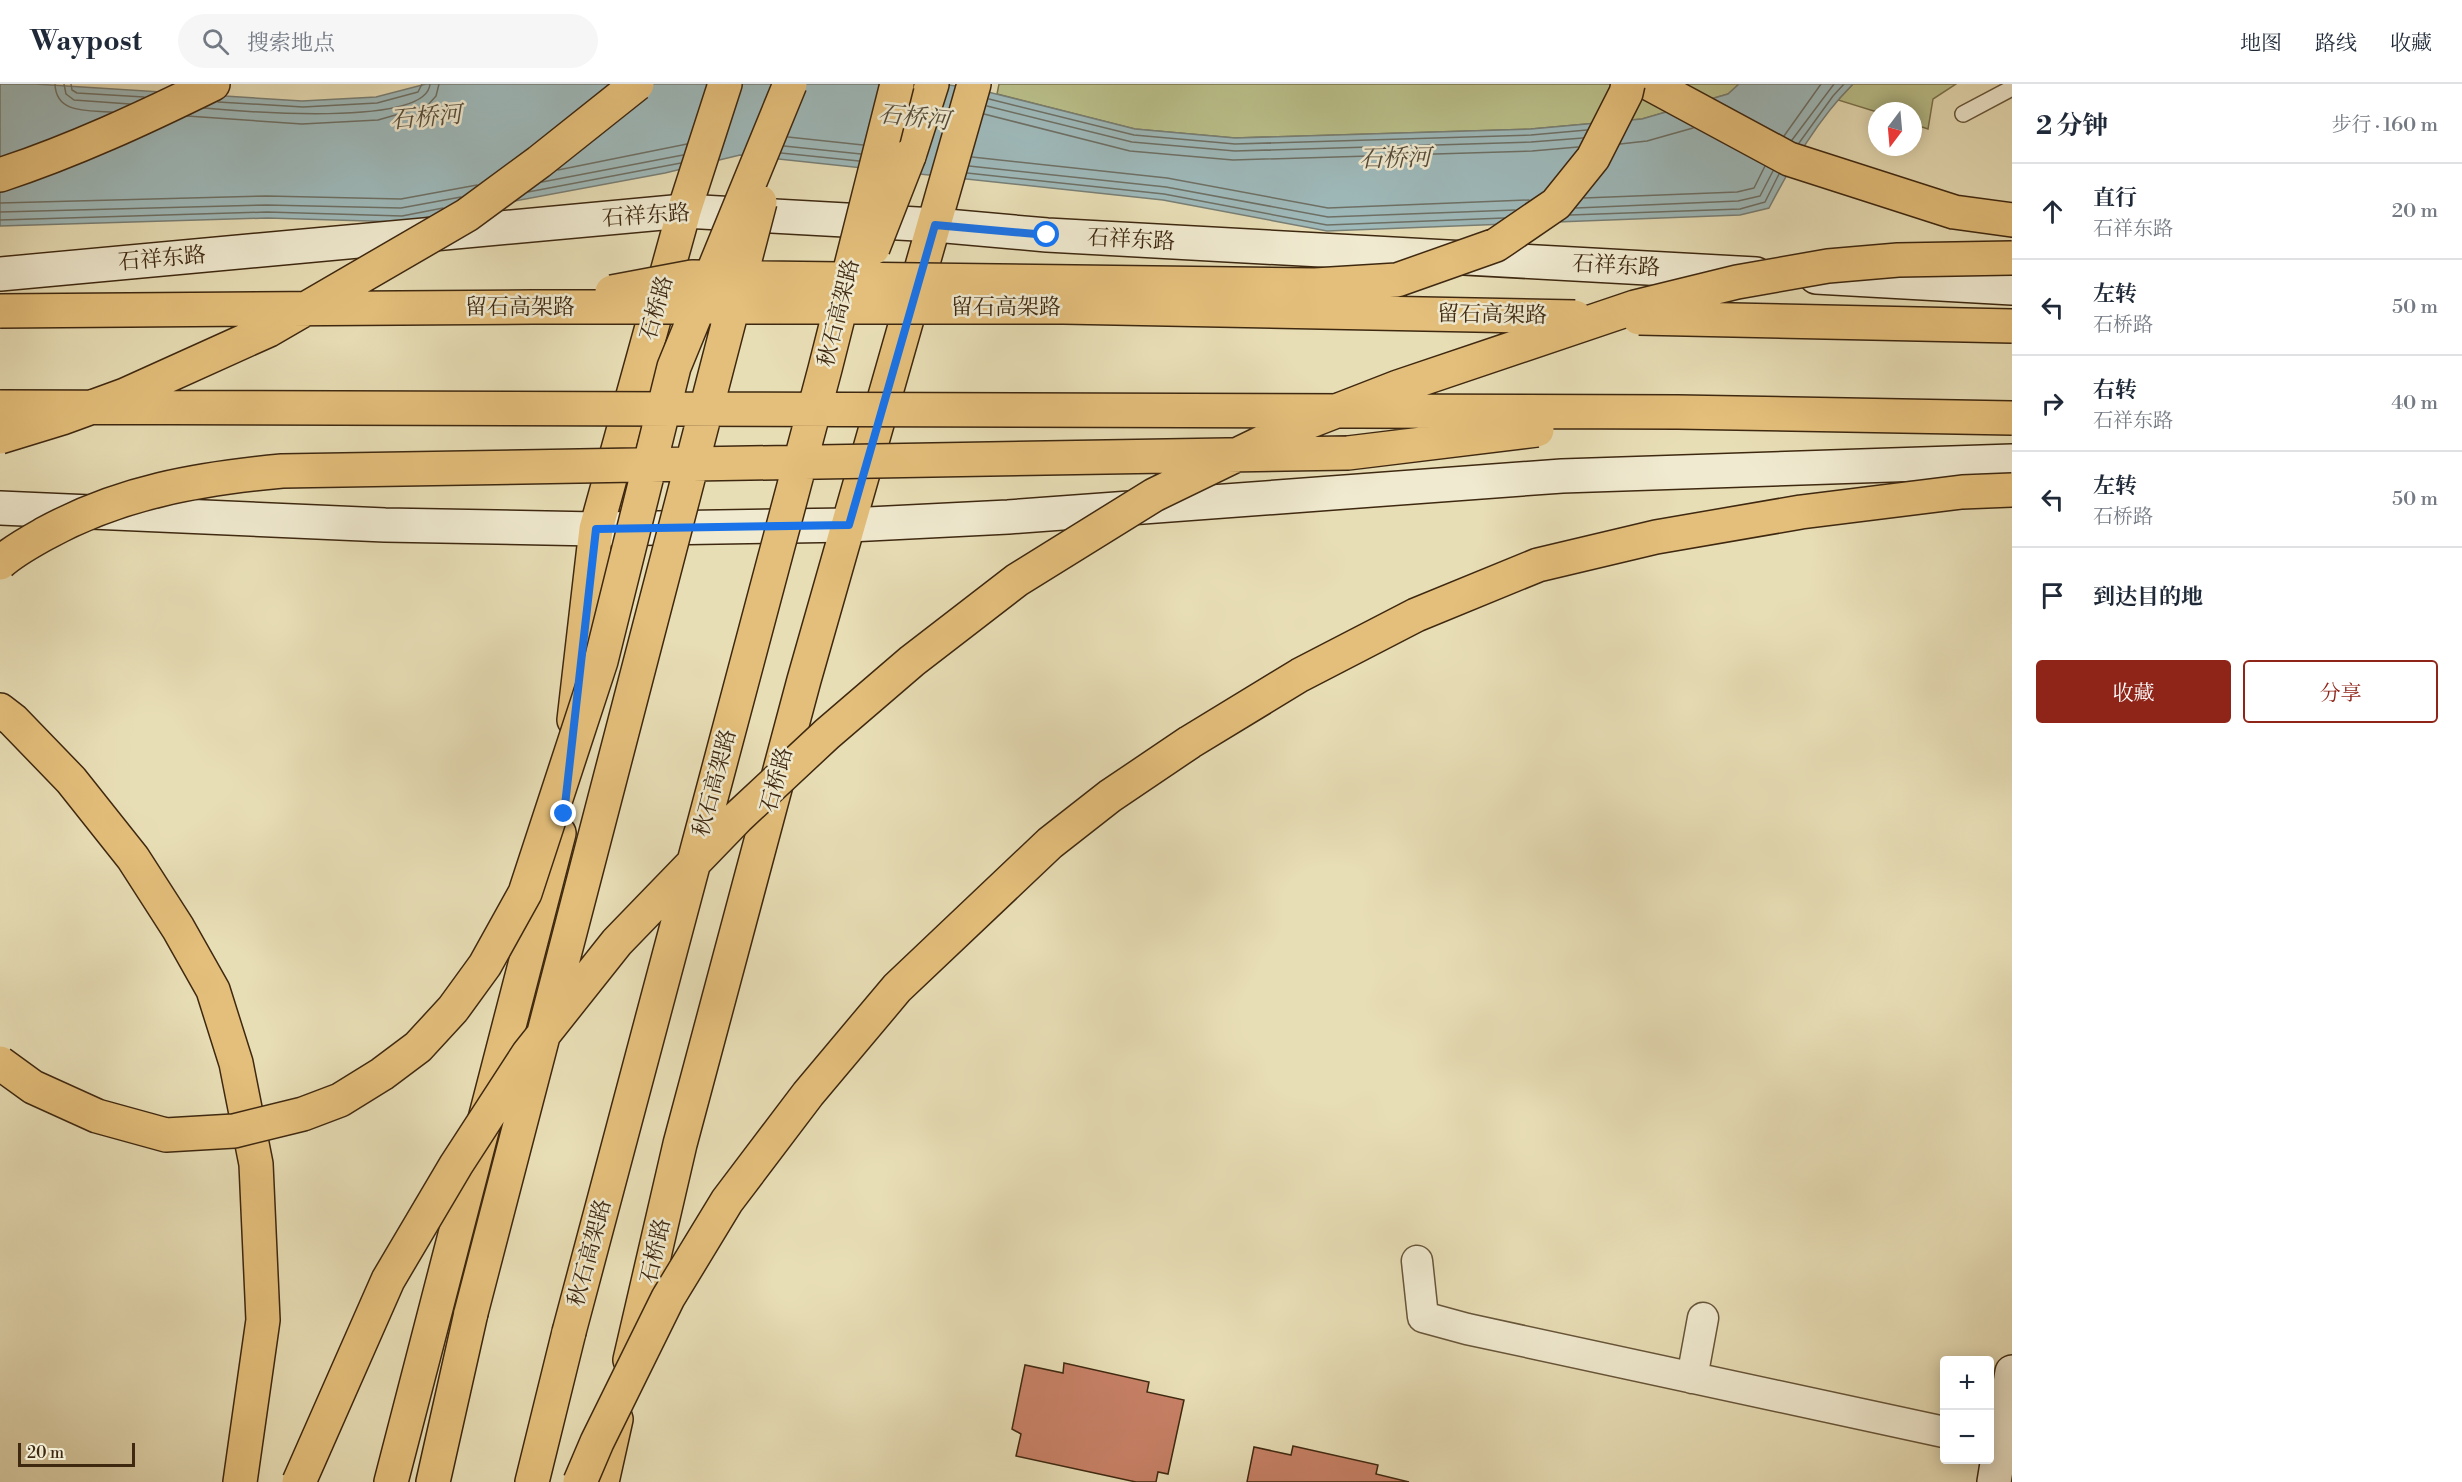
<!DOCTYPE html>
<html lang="zh">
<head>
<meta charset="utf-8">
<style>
	body { margin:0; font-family:"Libre Bodoni","Noto Serif SC",serif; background:#f6f6f7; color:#1f2937 }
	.controls { position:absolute; right:18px; bottom:18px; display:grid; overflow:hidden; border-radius:6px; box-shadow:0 3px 15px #0003 }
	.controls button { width:54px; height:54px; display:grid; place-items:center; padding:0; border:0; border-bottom:2px solid #e0e1e3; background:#fff; color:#1f2937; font:30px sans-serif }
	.compass { position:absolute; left:1868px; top:18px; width:54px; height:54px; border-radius:50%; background:#fff; box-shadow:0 3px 15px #0003; rotate:196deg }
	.scale { position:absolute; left:18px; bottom:15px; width:117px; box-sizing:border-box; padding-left:6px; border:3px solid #3e2810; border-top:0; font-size:16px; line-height:21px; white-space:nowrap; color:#3e2810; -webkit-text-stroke:4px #f0ead0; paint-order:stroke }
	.stop { position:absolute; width:18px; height:18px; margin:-14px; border:4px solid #1a73e8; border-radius:50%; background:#fff }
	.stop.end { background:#1a73e8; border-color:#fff; box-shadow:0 2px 6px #0008 }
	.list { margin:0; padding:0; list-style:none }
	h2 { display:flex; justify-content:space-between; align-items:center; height:78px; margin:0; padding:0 24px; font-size:26px }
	h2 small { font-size:20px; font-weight:400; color:#747a83 }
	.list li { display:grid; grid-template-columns:39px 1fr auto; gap:18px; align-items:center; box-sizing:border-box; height:96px; padding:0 24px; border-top:2px solid #e0e1e3 }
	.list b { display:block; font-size:22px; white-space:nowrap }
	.list p { margin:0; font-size:20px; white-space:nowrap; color:#747a83 }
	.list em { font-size:20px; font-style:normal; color:#747a83 }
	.actions { display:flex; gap:12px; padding:18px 24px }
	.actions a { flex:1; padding:14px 0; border:2px solid #8f2418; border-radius:6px; text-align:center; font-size:21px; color:#8f2418 }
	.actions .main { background:#8f2418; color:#fff }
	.icon { flex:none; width:33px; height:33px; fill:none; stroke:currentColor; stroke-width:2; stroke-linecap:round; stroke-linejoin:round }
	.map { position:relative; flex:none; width:2012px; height:1398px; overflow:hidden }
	header { display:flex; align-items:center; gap:36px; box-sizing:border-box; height:84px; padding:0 30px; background:#fff; border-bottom:2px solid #e0e1e3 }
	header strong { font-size:28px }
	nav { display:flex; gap:33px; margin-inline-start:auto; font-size:21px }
	.search { width:420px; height:54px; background:#f6f6f7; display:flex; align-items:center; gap:15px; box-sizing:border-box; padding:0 21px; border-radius:33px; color:#747a83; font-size:22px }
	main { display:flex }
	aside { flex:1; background:#fff }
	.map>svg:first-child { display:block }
	.green { fill:#bac08b; stroke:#7c744e; stroke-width:1.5 }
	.water { fill:#9eb9ba; stroke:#787f76; stroke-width:1.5 }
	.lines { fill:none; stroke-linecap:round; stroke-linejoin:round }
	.shore { stroke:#6e7065; stroke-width:1.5 }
	.building { fill:#c88167; stroke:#3e2810; stroke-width:1.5 }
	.lane-casing { stroke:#68563a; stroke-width:18 }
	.street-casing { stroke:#68563a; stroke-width:33 }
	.secondary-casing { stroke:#3e2810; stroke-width:36 }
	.primary-casing { stroke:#3e2810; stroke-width:36 }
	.highway-casing { stroke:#3e2810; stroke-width:36 }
	.lane { stroke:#f0ead0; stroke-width:15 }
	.street { stroke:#f0ead0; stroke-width:30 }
	.secondary { stroke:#f0ead0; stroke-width:33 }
	.primary { stroke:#e4bf7b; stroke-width:33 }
	.highway { stroke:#e4bf7b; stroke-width:33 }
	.highway-bridge-casing { stroke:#3e2810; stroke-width:36; stroke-linecap:butt }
	.highway-bridge { stroke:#e4bf7b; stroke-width:33 }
	.route { stroke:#1a73e8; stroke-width:8 }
	.labels { text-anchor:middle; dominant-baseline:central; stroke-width:5; stroke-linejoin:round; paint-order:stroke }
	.street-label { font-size:22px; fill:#3e2810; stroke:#f0ead0 }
	.water-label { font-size:24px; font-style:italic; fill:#564c3a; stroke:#f0ead0 }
</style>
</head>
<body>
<header>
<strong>Waypost</strong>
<div class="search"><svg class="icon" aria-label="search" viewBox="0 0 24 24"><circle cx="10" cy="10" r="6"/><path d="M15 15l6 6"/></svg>搜索地点</div>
<nav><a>地图</a><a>路线</a><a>收藏</a></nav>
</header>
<main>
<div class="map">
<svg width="2012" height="1398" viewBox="0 0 2012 1398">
	<rect width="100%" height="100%" fill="#e8deb6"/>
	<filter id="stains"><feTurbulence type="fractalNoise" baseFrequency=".00333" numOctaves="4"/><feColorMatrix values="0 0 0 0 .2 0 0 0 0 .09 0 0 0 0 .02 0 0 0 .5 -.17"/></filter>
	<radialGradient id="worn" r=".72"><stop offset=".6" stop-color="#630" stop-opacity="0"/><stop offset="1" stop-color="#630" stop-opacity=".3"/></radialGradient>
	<!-- green -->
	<path class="green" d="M999,0H1739L1728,10L1642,35L1531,45L1235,54L1135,45L997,10Z
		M1853,0H1956L1933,15L1928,45L1913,40V27L1877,28L1838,16Z"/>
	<!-- water -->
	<path class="water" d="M0,0H35L302,17L376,13L426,0H941L972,4L1135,45L1235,54L1531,45L1642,35L1728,10L1739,0H1853C1818,35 1792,80 1769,124L1740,131L1327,147L1163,116L740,71L665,89L402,138L267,134L0,142Z"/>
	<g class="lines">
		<!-- shore -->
		<path class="shore" d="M55,0C56,31 90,26 112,28
			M64,0L66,10L74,16L130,20
			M71,0L72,6L77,9L144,13
			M989,15L1134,51L1235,60L1531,51L1587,46
			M218,18L303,23L377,19L418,8L422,0
			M987,22L1132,58L1235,67L1531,58L1583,54
			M204,24C237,27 427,44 430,0
			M984,30L1130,67L1233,76L1532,67L1578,63
			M187,32L302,40L378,36L427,22L436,12L439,0
			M1784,52L1821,0
			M788,53L863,61
			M1792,56L1834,0
			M1799,59L1833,12L1844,0
			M1620,60L1647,57L1693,44
			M784,62L861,70
			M781,69L859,77
			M972,73L1167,94L1328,124L1529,116
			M969,82L1166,103L1328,133L1515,126
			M558,86L687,60
			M967,89L1164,110L1327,141L1504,134
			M542,98L683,71
			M528,108L681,79
			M1584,114L1737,108L1754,104L1765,82
			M0,119L267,112L401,115L477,101
			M1576,124L1738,117L1760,112L1773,87
			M0,128L267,121L401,124L461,113
			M1570,131L1740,125L1765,118L1779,90
			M0,136L267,128L402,132L443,124"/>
	</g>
	<!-- building -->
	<path class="building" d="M1064,1279L1149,1298L1147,1308L1184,1316L1168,1390L1158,1388L1156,1398H1136L1016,1372L1021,1350L1012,1345L1025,1281L1063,1289Z
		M1293,1362L1378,1381L1376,1390L1409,1398H1247L1254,1363L1291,1371Z"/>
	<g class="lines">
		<defs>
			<path id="lane" d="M1963,30L2012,4"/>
			<path id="street" d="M1417,1177L1423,1233L1467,1245L1944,1348
				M1692,1294L1703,1234"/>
			<path id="secondary" d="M0,190L684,127L935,141L1047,151L1756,190
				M1816,193L2012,204
				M0,424L385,441L596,445L849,441L1008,433L1562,392L2012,377
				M1994,1398L2012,1288"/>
			<path id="primary" d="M574,636L596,445L684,127L725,0
				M630,1276L680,1060L804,596L974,0
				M391,1398L559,749
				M602,1398L616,1335"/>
			<path id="highway" d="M1650,0L1789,75L1954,128L2012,136
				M909,72L932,0
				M0,91C73,67 144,34 213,0
				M0,626L13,636L71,696L133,774L178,844L213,906L236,979L256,1080L263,1236L240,1398
				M433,1398L471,1229
				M532,1398L569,1248"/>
		</defs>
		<!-- lane casing -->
		<use href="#lane" class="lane-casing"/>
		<!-- street casing -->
		<use href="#street" class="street-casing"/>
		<!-- secondary casing -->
		<use href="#secondary" class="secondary-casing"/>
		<!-- primary casing -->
		<use href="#primary" class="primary-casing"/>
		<!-- highway casing -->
		<use href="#highway" class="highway-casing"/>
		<!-- lane -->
		<use href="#lane" class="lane"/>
		<!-- street -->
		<use href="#street" class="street"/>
		<!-- secondary -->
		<use href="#secondary" class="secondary"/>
		<!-- primary -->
		<use href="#primary" class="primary"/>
		<!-- highway -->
		<use href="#highway" class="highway"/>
		<defs>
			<path id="highway-bridge" d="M873,164L909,72
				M612,208L692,193L1315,201L1397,196L1496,161L1556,120L1593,74L1626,9L1628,0
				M0,227L533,223H1063L1575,233
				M1639,234L2012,242
				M0,323L1678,328L2012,334
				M0,353L62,334L125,311L269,246L467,131L539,78L637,0
				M0,479C13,467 30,458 46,449C121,408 198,395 282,387L1348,369L1537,346
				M0,979L33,1003L97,1032L166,1051L234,1047L303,1030L340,1016L382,990L418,963L453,925L485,881L525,809L601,577L674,283L790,0
				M471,1229L760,118
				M569,1248L825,285L897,0
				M299,1398L388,1196L456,1081L528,970L617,858L738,733L827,650L912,577L1017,496L1154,411L1290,345L1398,303L1635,223L1737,198L1828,182L1898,176L2012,174
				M580,1398L597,1358L668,1214L727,1117L808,1010L897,904L1050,759L1110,712L1190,658L1300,591L1416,531L1538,481L1656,453L1801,428L1962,408L2012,406"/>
		</defs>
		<!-- highway-bridge casing -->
		<use href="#highway-bridge" class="highway-bridge-casing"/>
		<!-- highway-bridge -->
		<use href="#highway-bridge" class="highway-bridge"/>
	</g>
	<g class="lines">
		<!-- route -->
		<path class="route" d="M564,730L596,445L849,441L935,141L1047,151"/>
	</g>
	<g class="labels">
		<!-- street labels -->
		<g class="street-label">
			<text transform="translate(646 132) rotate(-4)">石祥东路</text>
			<text transform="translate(1131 156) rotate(3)">石祥东路</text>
			<text transform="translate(162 175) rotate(-5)">石祥东路</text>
			<text transform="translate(1616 182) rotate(3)">石祥东路</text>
			<text x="520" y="223">留石高架路</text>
			<text x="1006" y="223">留石高架路</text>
			<text transform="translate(657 224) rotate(-74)">石桥路</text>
			<text transform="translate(839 229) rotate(-76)">秋石高架路</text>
			<text transform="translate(1492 231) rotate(1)">留石高架路</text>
			<text transform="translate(777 696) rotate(-75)">石桥路</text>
			<text transform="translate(715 699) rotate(-75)">秋石高架路</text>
			<text transform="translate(656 1167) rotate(-77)">石桥路</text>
			<text transform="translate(590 1169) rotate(-75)">秋石高架路</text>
		</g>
		<!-- water labels -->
		<g class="water-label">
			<text transform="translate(426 34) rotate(-5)">石桥河</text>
			<text transform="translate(914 34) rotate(6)">石桥河</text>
			<text transform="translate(1395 75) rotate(-1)">石桥河</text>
		</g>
	</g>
	<rect width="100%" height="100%" filter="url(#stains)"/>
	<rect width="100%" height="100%" fill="url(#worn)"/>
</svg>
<div class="controls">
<button>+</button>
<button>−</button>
</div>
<svg class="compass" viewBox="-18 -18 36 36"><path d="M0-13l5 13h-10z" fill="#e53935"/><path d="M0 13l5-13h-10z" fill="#747a83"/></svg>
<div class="scale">20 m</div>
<div class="stop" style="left:1047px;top:151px"></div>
<div class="stop end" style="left:564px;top:730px"></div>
</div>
<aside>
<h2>2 分钟<small>步行 · 160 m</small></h2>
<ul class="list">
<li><svg class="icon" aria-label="ahead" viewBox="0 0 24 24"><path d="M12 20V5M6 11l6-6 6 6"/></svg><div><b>直行</b><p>石祥东路</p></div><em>20 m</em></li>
<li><svg class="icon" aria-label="left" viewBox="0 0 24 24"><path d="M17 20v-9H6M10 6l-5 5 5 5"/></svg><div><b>左转</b><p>石桥路</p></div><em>50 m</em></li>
<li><svg class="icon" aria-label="right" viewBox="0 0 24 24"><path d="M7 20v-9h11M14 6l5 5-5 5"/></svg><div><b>右转</b><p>石祥东路</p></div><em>40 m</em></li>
<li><svg class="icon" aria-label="left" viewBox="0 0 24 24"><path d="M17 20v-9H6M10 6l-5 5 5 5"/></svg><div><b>左转</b><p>石桥路</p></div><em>50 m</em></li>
<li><svg class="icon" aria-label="arrive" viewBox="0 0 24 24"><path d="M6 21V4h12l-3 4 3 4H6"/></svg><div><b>到达目的地</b></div></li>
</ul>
<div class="actions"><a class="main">收藏</a><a>分享</a></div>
</aside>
</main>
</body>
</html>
